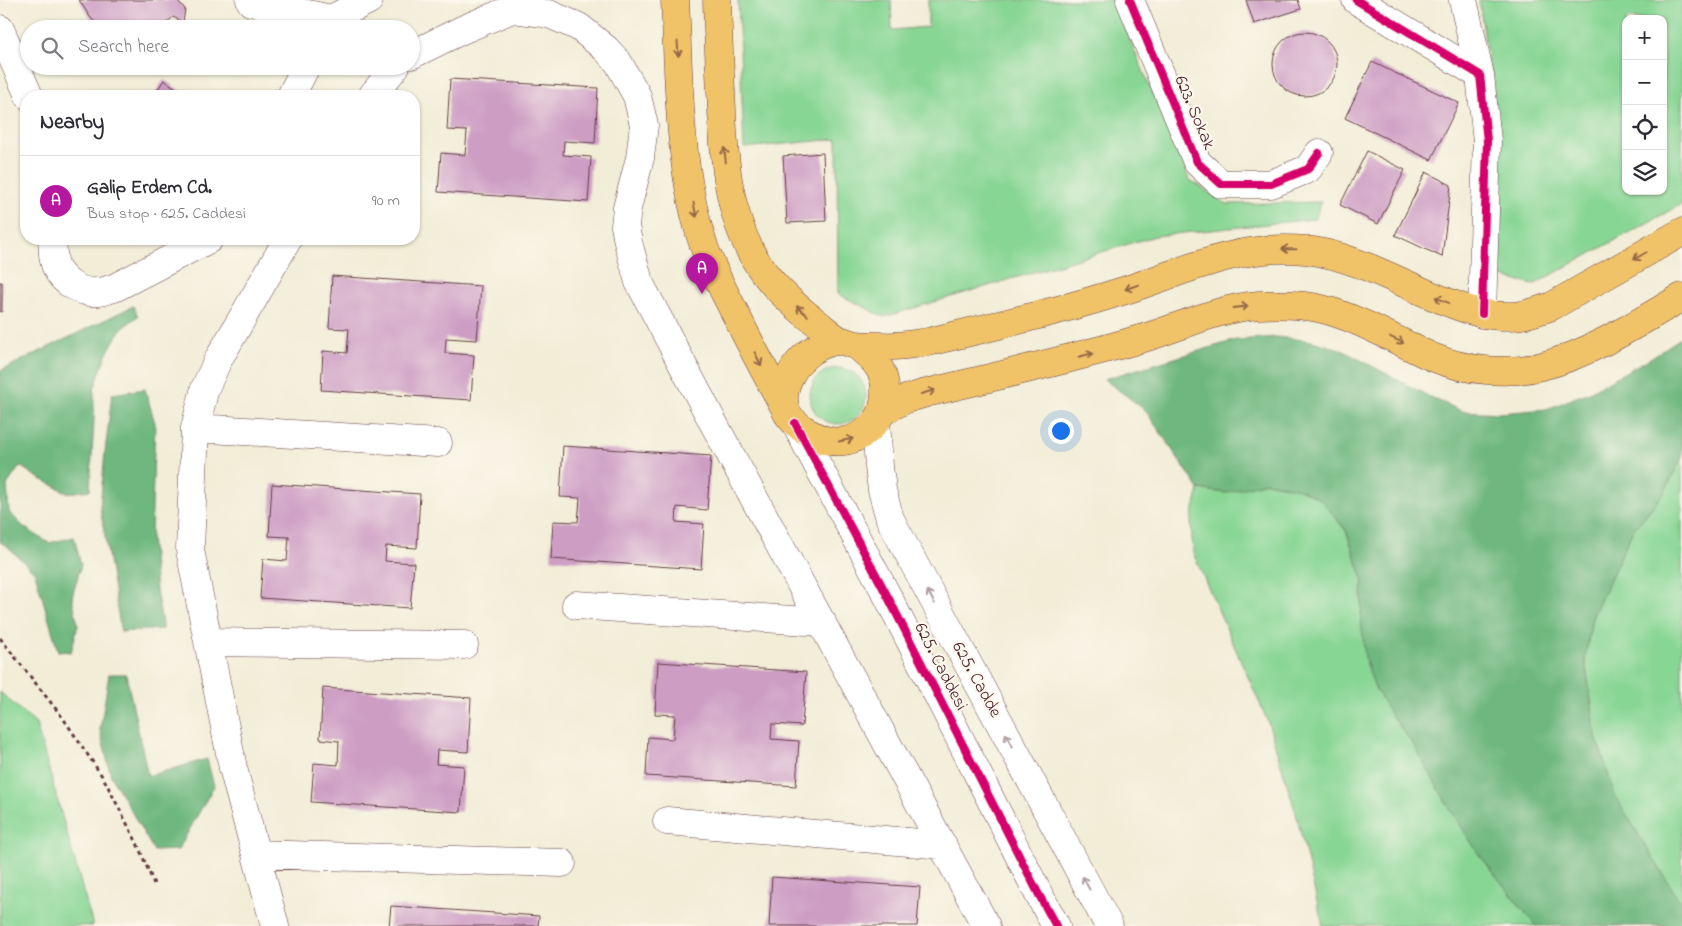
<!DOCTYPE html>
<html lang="en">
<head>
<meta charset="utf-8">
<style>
	body { margin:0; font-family:"Indie Flower",sans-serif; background:#f2f2f3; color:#2b2b33 }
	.controls { position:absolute; right:15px; top:15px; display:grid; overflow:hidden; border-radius:10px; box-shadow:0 1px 4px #0004 }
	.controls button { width:45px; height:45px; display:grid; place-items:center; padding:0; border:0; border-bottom:1px solid #e1e1e2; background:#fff; color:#2b2b33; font:25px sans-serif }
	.you { position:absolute; left:1060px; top:430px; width:18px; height:18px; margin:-12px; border:4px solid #fff; border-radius:50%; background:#1a73e8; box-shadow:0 0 0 8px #1a73e833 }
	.badge { display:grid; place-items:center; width:32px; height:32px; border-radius:50%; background:#b5179e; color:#fff; font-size:16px; font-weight:700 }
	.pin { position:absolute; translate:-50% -41px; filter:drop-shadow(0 1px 2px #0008) }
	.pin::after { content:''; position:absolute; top:26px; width:18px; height:15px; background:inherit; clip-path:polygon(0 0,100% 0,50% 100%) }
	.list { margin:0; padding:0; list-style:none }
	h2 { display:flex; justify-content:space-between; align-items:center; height:65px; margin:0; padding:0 20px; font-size:21px }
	h2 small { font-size:16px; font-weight:400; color:#7c7c81 }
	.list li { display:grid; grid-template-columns:32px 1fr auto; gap:15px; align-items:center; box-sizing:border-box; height:90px; padding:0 20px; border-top:1px solid #e1e1e2 }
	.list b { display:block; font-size:19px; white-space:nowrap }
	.list p { margin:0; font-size:16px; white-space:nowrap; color:#7c7c81 }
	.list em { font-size:16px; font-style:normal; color:#7c7c81 }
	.icon { flex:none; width:28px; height:28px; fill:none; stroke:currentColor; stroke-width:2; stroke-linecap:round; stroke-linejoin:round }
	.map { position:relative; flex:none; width:1682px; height:926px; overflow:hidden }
	.search { position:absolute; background:#fff; box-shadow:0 1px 4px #0004; left:20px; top:20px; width:400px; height:55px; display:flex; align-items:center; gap:12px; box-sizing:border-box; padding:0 18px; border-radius:28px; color:#7c7c81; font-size:19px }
	.panel { position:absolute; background:#fff; box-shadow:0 1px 4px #0004; left:20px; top:90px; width:400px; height:155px; border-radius:20px }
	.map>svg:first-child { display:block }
	.green { fill:#88d694; stroke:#697a60; fill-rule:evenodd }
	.forest { fill:#6eb77e; stroke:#5c6b54 }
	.building { fill:#cd9dc4 }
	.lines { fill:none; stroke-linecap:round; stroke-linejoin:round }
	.minor-casing { stroke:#633e45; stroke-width:29 }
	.major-casing { stroke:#633e45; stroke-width:29 }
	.path { stroke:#633e45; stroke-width:3; stroke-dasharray:4 4; stroke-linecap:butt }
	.minor { stroke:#fff; stroke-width:28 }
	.major { stroke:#f1c369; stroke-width:28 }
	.cycleway-casing { stroke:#fbf7ec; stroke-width:11 }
	.cycleway { stroke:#d6006c; stroke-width:8 }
	.oneway { stroke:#956947 }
	.oneway2 { stroke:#ae9aa0 }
	.labels { text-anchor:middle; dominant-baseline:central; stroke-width:4.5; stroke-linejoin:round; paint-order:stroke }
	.street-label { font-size:18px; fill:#4a1f2b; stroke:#fbf7ec }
</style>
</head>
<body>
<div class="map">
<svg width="1682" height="926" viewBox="0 0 1682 926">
	<rect width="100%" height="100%" fill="#fbf7ec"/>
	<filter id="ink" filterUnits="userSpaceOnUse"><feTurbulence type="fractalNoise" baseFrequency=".02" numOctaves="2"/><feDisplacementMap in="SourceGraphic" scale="10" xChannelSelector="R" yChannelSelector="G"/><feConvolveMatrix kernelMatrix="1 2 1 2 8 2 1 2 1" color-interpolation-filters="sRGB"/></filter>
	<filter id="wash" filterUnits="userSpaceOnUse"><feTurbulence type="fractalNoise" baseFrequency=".0096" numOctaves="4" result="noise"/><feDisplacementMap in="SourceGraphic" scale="20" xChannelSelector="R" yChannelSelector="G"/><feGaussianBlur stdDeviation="1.12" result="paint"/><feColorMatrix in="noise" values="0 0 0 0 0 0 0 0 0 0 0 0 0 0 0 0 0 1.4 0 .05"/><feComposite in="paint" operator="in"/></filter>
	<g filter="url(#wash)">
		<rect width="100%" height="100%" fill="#f2edd7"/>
		<!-- green -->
		<path class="green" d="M738,0H891L892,30L928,27V0H1113L1189,179L1227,204L1321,202L1315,219L1155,236L884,317L838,294L837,139L744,148Z
			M1479,0H1682V204L1533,285L1499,276L1498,133ZM1626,19H1663V191H1626Z
			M810 396a28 28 0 1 1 56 0a28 28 0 1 1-56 0Z
			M1682,457V905L1616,798L1596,737L1585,659L1592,618L1633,530L1664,493Z
			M1266,482L1299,489L1318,498L1327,507L1346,531L1363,579L1361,619L1389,712L1415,747L1478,853L1536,926H1323L1296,813L1268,722L1193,553L1191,521L1199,489L1226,493Z
			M0,692L36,724L93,926H0Z"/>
		<!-- forest -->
		<path class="forest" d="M133,306L138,316L120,330L106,355L94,389V420L90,490L68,493L37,477L20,466L7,485L9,512L25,528L49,543L74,537L81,565L72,597L78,625L71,652L58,651L35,573L7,546L0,542V371Z
			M1277,337L1312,341L1340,349L1432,398L1462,411L1500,413L1547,409L1589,392L1649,359L1682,337V457L1664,493L1633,530L1592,618L1585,659L1596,737L1616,798L1682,905V926H1536L1478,853L1450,809L1415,747L1389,712L1374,686L1365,658L1361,619L1363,579L1346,530L1327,507L1318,498L1299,489L1266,482L1226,493L1199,489L1145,410L1104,379L1236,340Z
			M145,389L155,423L151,537L156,590L163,629L121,632L100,507L105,452L112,394Z
			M109,674H126L148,776L207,759L214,786L178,850L154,851L111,776L100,730Z"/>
		<g id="blocks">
			<!-- building -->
			<path class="building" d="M79,0H177L185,9L183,22L173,17L160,29H101L90,17Z
				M1246,0H1298L1301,9L1254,24Z
				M1273 64a32 32 0 1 1 64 0a32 32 0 1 1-64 0Z
				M1372,62L1459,103L1431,160L1345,118Z
				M450,79L598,88L595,143L564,141L563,155L591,157L588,202L438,192L441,153L465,155L467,131L447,130Z
				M164,80L188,96H153Z
				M1367,151L1405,170L1378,224L1340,205Z
				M823,153L826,221L787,223L783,156Z
				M1426,172L1451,185L1442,257L1395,235Z
				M332,276L481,286L477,340L446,338L445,353L474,355L471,400L321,390L323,351L347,353L349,329L329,328Z
				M0,282H2V312H0Z
				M563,446L711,456L707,510L677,507L676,522L704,524L701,569L551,559L553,521L578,522L580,498L560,497Z
				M272,484L420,494L417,548L386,546L385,561L414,563L410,608L260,598L263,559L287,561L289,537L269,536Z
				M658,662L806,672L802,726L772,724L771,739L799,741L796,786L646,776L648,737L673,739L675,715L655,714Z
				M323,688L471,698L468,752L437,750L436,764L464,766L461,812L311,802L314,763L338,765L339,741L320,739Z
				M772,877L920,887L917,926H769Z
				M391,906L539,916L538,926H389Z"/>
		</g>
	</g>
	<g filter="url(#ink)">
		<use href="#blocks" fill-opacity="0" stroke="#633e45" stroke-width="1"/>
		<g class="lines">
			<defs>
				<path id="minor" d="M250,0L251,2L331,19
					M1130,0L1197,162L1221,184H1271L1308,169L1319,153
					M1356,0L1480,75L1487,141L1482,314
					M1463,0L1480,75
					M0,29L29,96
					M325,29L331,19L369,0
					M411,55L464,29L512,9L549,14L579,27L606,49L618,62L637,96L644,125L640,158L627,208L625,226L628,242L639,282L715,426L986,926
					M291,96L306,66
					M372,96L396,66
					M52,239C53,248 52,258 56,267C62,282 82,294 98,292C103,292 109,289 114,288L209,239
					M876,422L879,467L882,490L890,519L1109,926
					M795,423L889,599L1038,893L1056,926
					M195,428L438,443
					M576,605L822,622
					M208,642L464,645
					M667,821L943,845
					M256,854L562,863
					M275,926L233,768L190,550L195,428L205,388L218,360L288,239"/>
				<path id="major" d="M675,0C679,78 678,159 700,234C708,261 721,286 734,311C750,344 767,376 785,408
					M717,0C718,37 720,73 722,110C724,159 728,210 752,254C767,282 792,304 817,323C825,329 831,336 841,341
					M856,345C877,361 889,374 884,402C883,413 878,420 870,428C849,447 824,445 802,428C795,423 787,416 785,408C780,386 794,364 810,352C818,346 831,340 842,341C847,342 851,344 856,345C865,346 874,346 883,346C898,347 913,344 928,342C994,326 1061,311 1126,290C1184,271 1242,243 1305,250C1353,255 1396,281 1440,299C1464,309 1485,317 1512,316C1526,316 1540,310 1552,306L1682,232
					M883,411L906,399L926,393C997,376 1069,360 1140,339C1179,328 1217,308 1259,305C1280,304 1302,304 1322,309C1359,318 1398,342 1432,357C1466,371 1507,375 1542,366C1590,354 1640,322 1682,297"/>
			</defs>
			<!-- minor casing -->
			<use href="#minor" class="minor-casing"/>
			<!-- major casing -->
			<use href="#major" class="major-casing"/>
			<!-- path -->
			<path class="path" d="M0,638L63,718L104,779L137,843L154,884"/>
			<!-- minor -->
			<use href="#minor" class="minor"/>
			<!-- major -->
			<use href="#major" class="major"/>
			<defs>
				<path id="cycleway" d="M1130,0L1197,162L1221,184H1271L1308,169L1319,153
					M1356,0L1480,75L1487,141L1482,314
					M795,423L889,599L1038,893L1056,926"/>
			</defs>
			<!-- cycleway casing -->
			<use href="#cycleway" class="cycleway-casing"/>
			<!-- cycleway -->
			<use href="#cycleway" class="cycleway"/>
		</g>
		<!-- one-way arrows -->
		<defs><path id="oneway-shaft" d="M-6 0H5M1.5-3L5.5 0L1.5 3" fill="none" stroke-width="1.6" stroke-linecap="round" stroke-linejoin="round" transform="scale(1.25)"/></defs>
		<g class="oneway">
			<use href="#oneway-shaft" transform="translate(678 49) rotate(87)"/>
			<use href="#oneway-shaft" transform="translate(725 155) rotate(-96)"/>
			<use href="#oneway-shaft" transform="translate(695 210) rotate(78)"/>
			<use href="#oneway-shaft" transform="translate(1289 249) rotate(-179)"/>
			<use href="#oneway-shaft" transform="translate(1640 256) rotate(150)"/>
			<use href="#oneway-shaft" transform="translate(1132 287) rotate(161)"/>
			<use href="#oneway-shaft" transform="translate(1442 300) rotate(-157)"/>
			<use href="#oneway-shaft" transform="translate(1241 307) rotate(-7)"/>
			<use href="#oneway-shaft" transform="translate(802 311) rotate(-140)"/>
			<use href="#oneway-shaft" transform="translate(1397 340) rotate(25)"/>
			<use href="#oneway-shaft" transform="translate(1086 355) rotate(-14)"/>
			<use href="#oneway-shaft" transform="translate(758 359) rotate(63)"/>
			<use href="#oneway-shaft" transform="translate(928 392) rotate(-16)"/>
			<use href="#oneway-shaft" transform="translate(846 440) rotate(-12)"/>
		</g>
		<g class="oneway2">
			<use href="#oneway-shaft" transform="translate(931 597) rotate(-119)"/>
			<use href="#oneway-shaft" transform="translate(1009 740) rotate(-119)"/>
			<use href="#oneway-shaft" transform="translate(1086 883) rotate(-118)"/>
		</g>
	</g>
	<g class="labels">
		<!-- street labels -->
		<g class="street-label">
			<text transform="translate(1194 113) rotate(67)">623. Sokak</text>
			<text transform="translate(940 667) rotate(63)">625. Caddesi</text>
			<text transform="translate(976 680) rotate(61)">625. Cadde</text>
		</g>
	</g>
</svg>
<div class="controls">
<button>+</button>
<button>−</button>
<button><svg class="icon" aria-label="locate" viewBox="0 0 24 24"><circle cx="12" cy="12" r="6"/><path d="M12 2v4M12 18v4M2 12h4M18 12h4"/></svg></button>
<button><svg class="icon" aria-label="layers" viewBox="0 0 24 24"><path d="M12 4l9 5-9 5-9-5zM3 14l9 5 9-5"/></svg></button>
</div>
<div class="you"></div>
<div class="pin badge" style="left:702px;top:294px">A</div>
<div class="search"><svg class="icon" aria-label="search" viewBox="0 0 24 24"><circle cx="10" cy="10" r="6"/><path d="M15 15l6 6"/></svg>Search here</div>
<section class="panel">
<h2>Nearby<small></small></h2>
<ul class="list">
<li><span class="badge">A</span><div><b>Galip Erdem Cd.</b><p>Bus stop · 625. Caddesi</p></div><em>90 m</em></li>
</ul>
</section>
</div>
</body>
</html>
